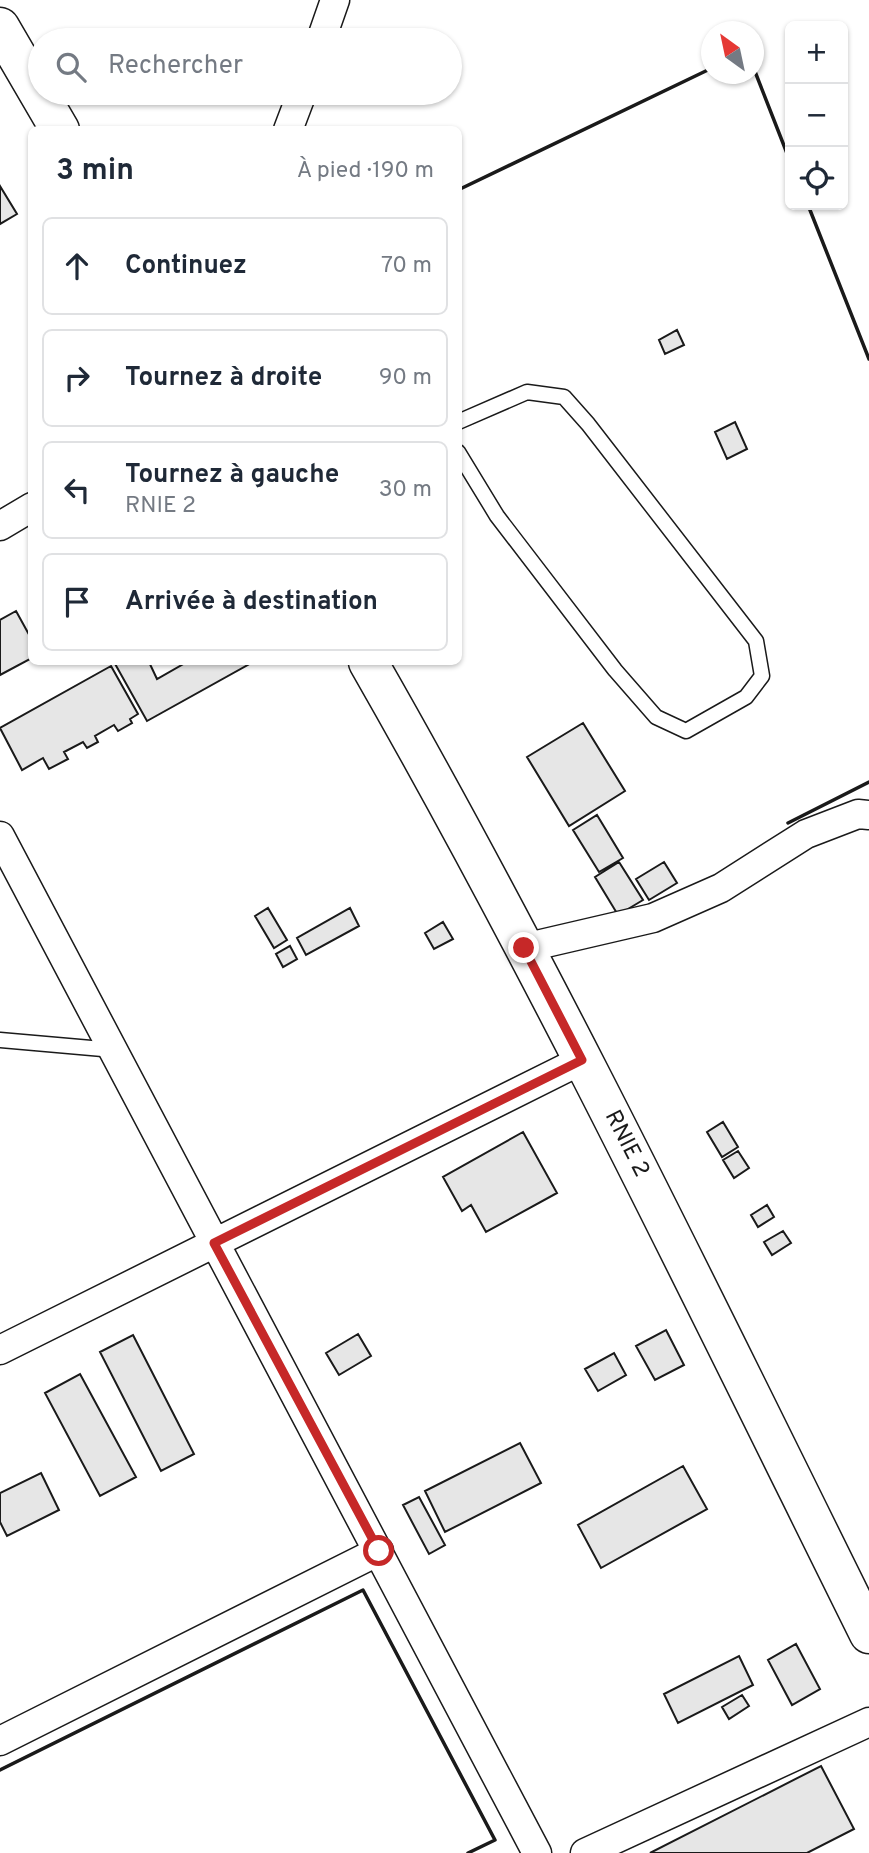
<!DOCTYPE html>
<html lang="fr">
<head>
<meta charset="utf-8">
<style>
	body { margin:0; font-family:Overpass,sans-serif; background:#f2f2f3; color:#1f2937 }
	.controls { position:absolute; right:21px; top:21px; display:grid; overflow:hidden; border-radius:10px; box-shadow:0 2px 5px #0004 }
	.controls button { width:63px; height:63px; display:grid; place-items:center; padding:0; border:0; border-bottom:2px solid #e0e1e3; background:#fff; color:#1f2937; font:35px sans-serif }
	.compass { position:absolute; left:701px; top:21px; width:63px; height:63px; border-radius:50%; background:#fff; box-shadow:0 2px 5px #0004; rotate:327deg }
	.stop { position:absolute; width:21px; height:21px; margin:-16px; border:5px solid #c62828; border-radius:50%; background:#fff }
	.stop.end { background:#c62828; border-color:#fff; box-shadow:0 2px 7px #0008 }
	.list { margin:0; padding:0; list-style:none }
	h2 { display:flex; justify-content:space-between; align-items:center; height:91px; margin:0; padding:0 28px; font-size:30px }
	h2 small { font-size:23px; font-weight:400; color:#747a83 }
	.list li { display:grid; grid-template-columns:46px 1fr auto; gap:21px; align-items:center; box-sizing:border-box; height:98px; margin:0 14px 14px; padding:0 14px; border:2px solid #e0e1e3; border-radius:10px }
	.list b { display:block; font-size:26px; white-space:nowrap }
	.list p { margin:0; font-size:23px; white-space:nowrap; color:#747a83 }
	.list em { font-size:23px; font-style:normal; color:#747a83 }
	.icon { flex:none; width:38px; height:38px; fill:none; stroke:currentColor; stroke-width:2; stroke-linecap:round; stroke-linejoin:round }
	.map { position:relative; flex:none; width:869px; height:1853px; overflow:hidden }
	.search { position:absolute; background:#fff; box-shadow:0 2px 5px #0004; left:28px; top:28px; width:434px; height:77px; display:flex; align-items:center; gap:18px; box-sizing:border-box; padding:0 24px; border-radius:38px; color:#747a83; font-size:26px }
	.panel { position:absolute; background:#fff; box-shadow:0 2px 5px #0004; left:28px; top:126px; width:434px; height:539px; border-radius:10px }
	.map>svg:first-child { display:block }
	.building { fill:#e6e6e6; stroke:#1a1a1a; stroke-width:2 }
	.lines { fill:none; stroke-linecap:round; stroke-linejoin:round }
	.lane-casing { stroke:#1a1a1a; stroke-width:17 }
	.street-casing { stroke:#1a1a1a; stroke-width:31 }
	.primary-casing { stroke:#1a1a1a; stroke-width:41 }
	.lane { stroke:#fff; stroke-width:14 }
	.street { stroke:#fff; stroke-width:28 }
	.primary { stroke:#fff; stroke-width:38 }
	.wall { stroke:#1a1a1a; stroke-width:3.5 }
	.route { stroke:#c62828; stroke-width:9 }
	.labels { text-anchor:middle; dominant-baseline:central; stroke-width:5; stroke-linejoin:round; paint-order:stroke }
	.street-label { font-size:23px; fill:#1a1a1a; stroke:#fff }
</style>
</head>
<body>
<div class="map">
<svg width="869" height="1853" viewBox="0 0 869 1853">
	<rect width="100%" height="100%" fill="#fff"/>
	<!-- building -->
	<path class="building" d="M0,186L17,214L0,224Z
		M677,330L684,345L665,354L659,340Z
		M735,422L747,449L727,459L715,432Z
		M16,611L32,640V658L0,675V620Z
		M114,662H149L157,679L187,662H253L147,721Z
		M111,666L138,714L130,719L132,723L118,731L114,725L95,736L98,742L87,748L83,742L64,752L68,759L49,769L43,758L22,770L0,728Z
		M583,723L625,791L569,826L527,757Z
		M597,815L623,858L599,872L573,830Z
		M619,862L643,900L618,915L595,877Z
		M664,862L677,883L649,900L636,879Z
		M268,908L287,940L274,948L255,916Z
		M350,908L359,926L306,955L297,938Z
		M443,922L453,939L434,949L425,933Z
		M290,946L297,959L283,967L276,954Z
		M723,1122L738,1147L722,1157L707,1132Z
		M523,1132L557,1193L486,1232L471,1205L462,1211L443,1177Z
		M738,1151L749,1168L734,1178L723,1160Z
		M767,1205L774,1217L758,1227L751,1215Z
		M783,1231L791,1243L772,1255L764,1242Z
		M666,1330L684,1365L655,1380L636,1346Z
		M358,1334L371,1356L339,1375L326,1353Z
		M133,1335L194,1454L161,1471L100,1352Z
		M614,1353L626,1375L598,1391L585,1369Z
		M80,1374L136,1477L100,1496L45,1393Z
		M520,1443L541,1483L445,1532L425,1491Z
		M683,1466L707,1509L601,1568L578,1525Z
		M41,1473L59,1510L7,1536L0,1522V1493Z
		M419,1497L445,1545L429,1554L403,1505Z
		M796,1644L820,1689L792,1705L768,1660Z
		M739,1656L753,1685L678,1723L664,1694Z
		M742,1695L749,1706L729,1719L722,1707Z
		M821,1766L854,1829L807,1853H650Z"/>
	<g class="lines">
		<defs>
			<path id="lane" d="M458,422L527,392L564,397L588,424L756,641L762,676L746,697L686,731L656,717L615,670L497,516L458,452
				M0,1040L114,1050"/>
			<path id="street" d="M321,40L335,0
				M288,130L302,93
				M0,526L32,507
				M0,836L537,1853
				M524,948L653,918L721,888L806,834L858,814L869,815
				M0,1350L582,1060
				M0,1741L379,1551
				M585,1853L869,1722"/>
			<path id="primary" d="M0,27L60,130
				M368,662C549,978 707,1307 869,1634"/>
		</defs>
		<!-- lane casing -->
		<use href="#lane" class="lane-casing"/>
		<!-- street casing -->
		<use href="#street" class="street-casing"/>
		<!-- primary casing -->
		<use href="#primary" class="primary-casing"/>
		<!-- lane -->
		<use href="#lane" class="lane"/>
		<!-- street -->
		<use href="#street" class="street"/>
		<!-- primary -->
		<use href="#primary" class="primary"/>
		<!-- wall -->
		<path class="wall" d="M754,69L790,161
			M458,190L712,68
			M808,205L869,359
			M788,823L869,782
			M0,1770L363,1590L495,1840L468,1853"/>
	</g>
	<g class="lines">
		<!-- route -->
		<path class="route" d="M379,1551L214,1243L582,1060L524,948"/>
	</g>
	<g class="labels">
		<!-- street labels -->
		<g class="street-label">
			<text transform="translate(626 1144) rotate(63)">RNIE 2</text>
		</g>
	</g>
</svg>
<div class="controls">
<button>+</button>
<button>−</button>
<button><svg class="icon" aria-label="locate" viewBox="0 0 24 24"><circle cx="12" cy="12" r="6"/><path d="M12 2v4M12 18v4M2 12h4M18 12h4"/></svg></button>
</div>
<svg class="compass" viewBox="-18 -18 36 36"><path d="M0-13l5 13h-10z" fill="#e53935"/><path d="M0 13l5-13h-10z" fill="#747a83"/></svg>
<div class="stop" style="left:379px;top:1551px"></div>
<div class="stop end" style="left:524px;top:948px"></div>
<div class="search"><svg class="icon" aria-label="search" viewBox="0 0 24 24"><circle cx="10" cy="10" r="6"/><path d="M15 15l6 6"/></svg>Rechercher</div>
<section class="panel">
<h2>3 min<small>À pied · 190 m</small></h2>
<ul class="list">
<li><svg class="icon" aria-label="ahead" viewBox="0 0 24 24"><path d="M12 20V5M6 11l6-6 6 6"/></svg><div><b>Continuez</b></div><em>70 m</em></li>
<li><svg class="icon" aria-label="right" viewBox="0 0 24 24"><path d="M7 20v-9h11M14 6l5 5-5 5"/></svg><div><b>Tournez à droite</b></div><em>90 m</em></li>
<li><svg class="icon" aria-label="left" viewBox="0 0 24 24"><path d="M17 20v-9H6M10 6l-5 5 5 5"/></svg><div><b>Tournez à gauche</b><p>RNIE 2</p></div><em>30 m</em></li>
<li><svg class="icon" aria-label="arrive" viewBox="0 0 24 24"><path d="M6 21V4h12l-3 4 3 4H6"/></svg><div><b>Arrivée à destination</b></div></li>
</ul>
</section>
</div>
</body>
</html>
